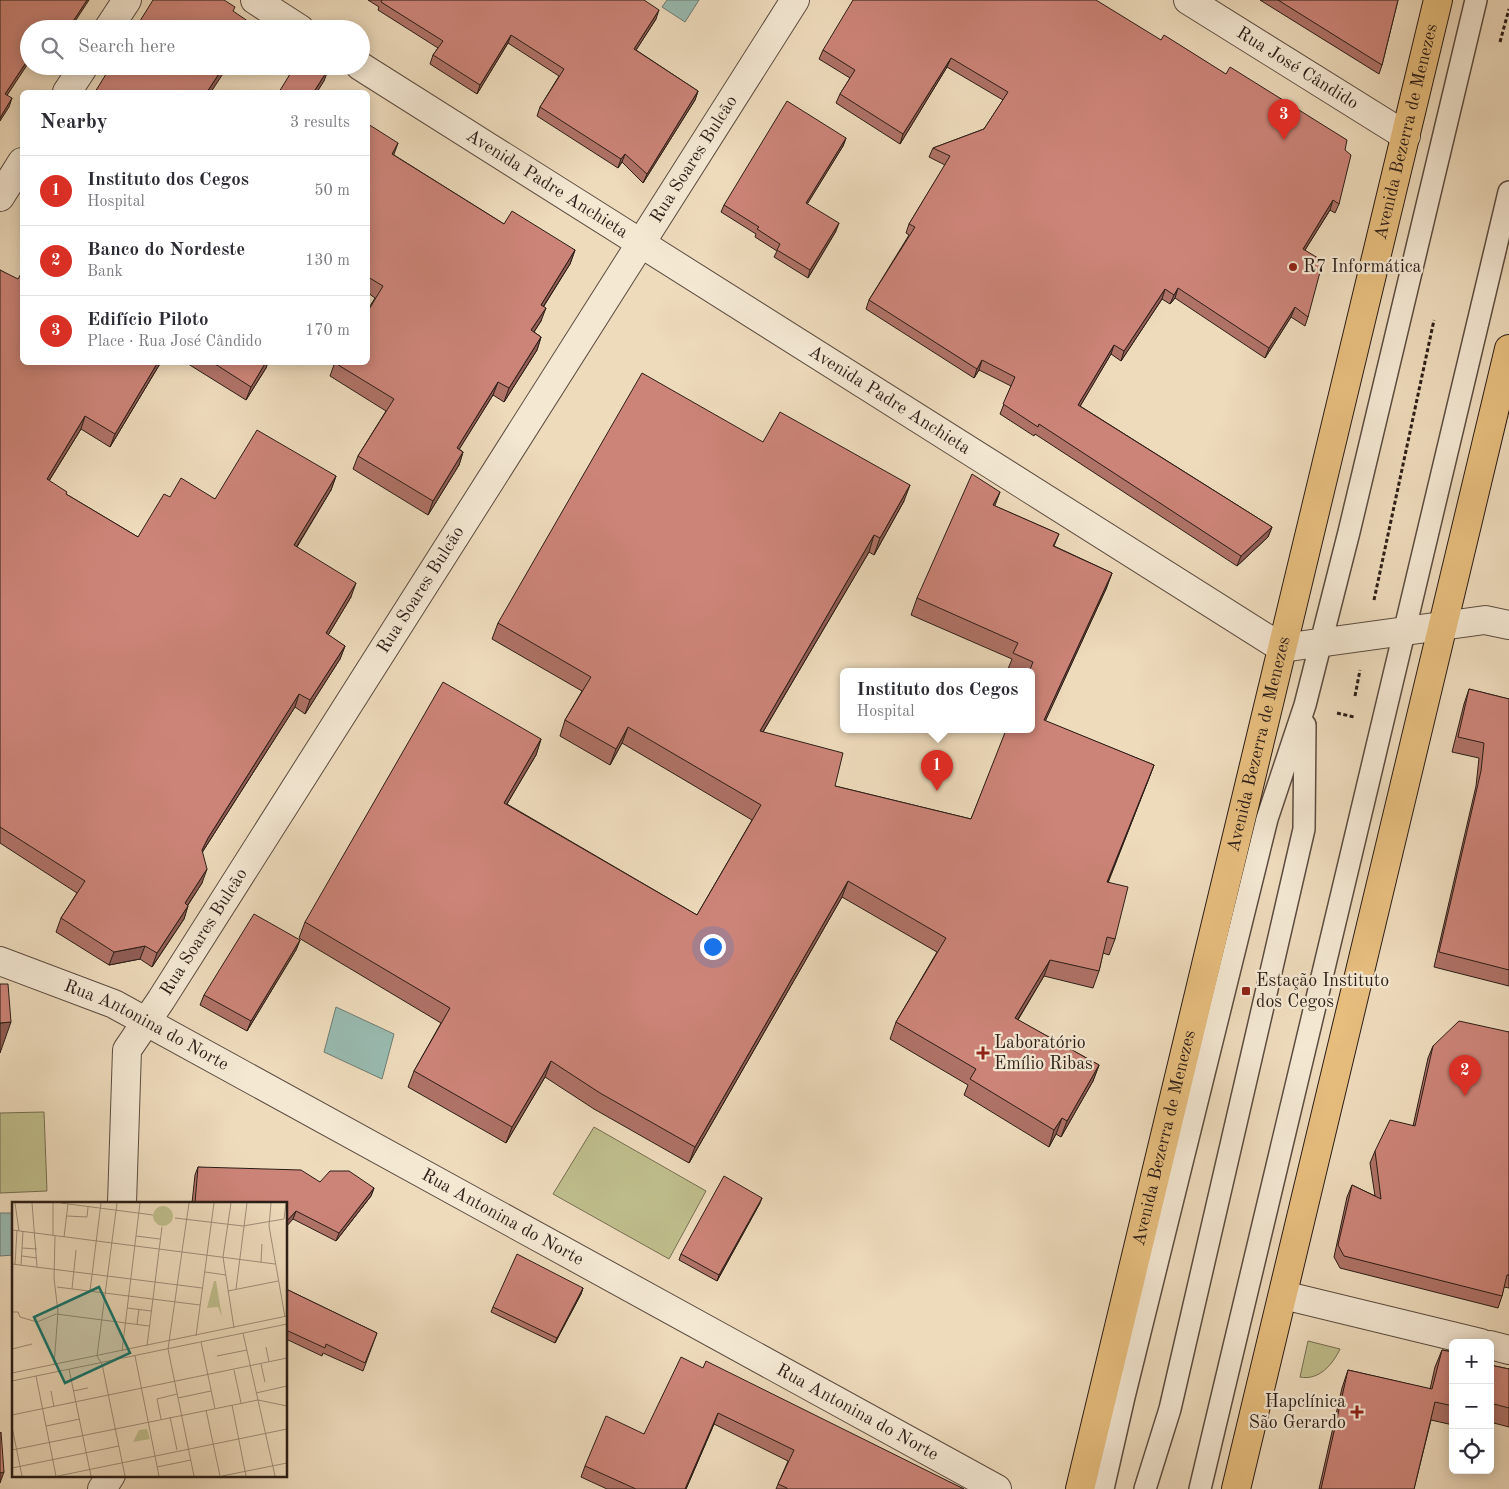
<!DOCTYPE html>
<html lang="en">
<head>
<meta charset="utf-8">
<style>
	body { margin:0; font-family:"Old Standard TT",serif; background:#f7f7f7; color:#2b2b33 }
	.controls { position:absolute; right:15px; bottom:15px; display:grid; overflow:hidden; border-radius:8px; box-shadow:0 2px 12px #0003 }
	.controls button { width:45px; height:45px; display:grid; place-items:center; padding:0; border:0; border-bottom:1px solid #e1e1e2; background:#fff; color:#2b2b33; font:25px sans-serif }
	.you { position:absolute; left:712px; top:946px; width:18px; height:18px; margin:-12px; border:4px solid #fff; border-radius:50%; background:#1a73e8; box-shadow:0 0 0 8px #1a73e833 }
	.badge { display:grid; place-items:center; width:32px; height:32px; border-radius:50%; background:#d93025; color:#fff; font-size:16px; font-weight:700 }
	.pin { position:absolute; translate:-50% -41px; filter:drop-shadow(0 1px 2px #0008) }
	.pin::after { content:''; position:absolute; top:26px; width:18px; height:15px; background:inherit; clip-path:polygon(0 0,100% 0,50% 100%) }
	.popup { position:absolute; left:840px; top:668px; width:195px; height:65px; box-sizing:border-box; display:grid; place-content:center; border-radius:8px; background:#fff; filter:drop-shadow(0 1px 4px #0005); font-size:16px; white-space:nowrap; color:#7c7c81 }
	.popup b { font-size:19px; color:#2b2b33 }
	.popup::after { content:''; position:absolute; left:50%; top:100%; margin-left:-10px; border:10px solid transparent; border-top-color:#fff }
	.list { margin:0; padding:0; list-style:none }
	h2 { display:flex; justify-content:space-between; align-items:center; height:65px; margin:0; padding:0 20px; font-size:21px }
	h2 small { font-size:16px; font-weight:400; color:#7c7c81 }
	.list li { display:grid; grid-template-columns:32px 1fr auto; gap:15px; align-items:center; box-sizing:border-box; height:70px; padding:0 20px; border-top:1px solid #e1e1e2 }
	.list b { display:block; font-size:19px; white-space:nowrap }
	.list p { margin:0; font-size:16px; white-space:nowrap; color:#7c7c81 }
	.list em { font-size:16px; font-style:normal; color:#7c7c81 }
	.icon { flex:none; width:28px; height:28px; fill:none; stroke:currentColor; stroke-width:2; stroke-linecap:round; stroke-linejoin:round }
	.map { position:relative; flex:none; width:1509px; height:1489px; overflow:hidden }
	.search { position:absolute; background:#fff; box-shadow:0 2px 12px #0003; left:20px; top:20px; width:350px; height:55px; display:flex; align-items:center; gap:12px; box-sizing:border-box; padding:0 18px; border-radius:28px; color:#7c7c81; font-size:19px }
	.panel { position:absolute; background:#fff; box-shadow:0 2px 12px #0003; left:20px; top:90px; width:350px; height:275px; border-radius:8px }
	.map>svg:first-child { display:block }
	.green { fill:#bfbe8c; stroke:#756e52 }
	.water { fill:#99bbb1; stroke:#6d7c73 }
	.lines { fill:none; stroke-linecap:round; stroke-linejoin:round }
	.service-casing { stroke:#5c4c40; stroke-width:24 }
	.minor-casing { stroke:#5c4c40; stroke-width:30 }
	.tertiary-casing { stroke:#5c4c40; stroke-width:30 }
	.primary-casing { stroke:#2b1d17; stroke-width:30 }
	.path { stroke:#2b1d17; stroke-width:3; stroke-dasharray:4 2.5; stroke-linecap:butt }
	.service { stroke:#f4e8d3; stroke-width:21 }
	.minor { stroke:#f4e8d3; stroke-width:28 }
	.tertiary { stroke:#f4e8d3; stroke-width:28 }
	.primary { stroke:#e7be7e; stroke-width:28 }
	.wall { fill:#af7267; stroke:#2b1d17 }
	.shaded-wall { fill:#8f5c54; stroke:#2b1d17 }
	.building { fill:#cc8478; stroke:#2b1d17 }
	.poi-dot { fill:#8f2418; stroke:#f4e8d3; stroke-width:2 }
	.labels { text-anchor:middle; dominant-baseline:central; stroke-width:4.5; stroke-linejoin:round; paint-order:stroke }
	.street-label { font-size:18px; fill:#2b1d17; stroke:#f4e8d3 }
	.poi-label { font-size:18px; fill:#2b1d17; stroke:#f4e8d3; text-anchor:start }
	.inset-road { fill:none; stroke:#a08f7a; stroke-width:1 }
	.view { fill:#0f766e; fill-opacity:0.15; stroke:#0f766e; stroke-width:2.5 }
	.inset-edge { fill:none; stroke:#2b1d17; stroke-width:2.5 }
</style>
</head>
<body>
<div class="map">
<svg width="1509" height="1489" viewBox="0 0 1509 1489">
	<rect width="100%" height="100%" fill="#eedbbc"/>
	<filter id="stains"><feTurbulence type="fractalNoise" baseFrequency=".004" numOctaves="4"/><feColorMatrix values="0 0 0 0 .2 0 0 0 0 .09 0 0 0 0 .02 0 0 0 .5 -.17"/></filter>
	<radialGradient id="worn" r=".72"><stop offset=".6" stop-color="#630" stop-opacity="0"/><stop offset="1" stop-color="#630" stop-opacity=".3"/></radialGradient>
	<!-- green -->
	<path class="green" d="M44,1112L47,1191L0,1193V1113Z
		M594,1127L706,1191L669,1259L553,1194Z
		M1308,1341L1340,1349C1333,1364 1319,1381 1300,1377Z"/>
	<!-- water -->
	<path class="water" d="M667,0H699L685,22L662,7Z
		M336,1007L394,1034L382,1079L324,1052Z
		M0,1213H14V1255L0,1256Z"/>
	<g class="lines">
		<defs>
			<path id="service" d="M1103,1489L1124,1397L1267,819L1305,705L1349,532L1476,0
				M1145,1489L1170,1409L1304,829L1305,725
				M1200,1489L1509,192"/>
			<g id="minor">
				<path d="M108,29L127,0"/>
				<path d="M67,92L84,66"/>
				<path d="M0,197L22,162"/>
				<path id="s1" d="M0,961L114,1004L997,1489"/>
				<path id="s2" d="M122,1203L127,1050L161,1000L795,0"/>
				<path d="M1283,1295L1481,1343"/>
				<path d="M1490,1345L1509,1350"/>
				<path d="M102,1489L111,1475"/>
			</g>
			<g id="tertiary">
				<path d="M255,0L300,29"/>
				<path id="s3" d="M1188,0L1406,136"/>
				<path id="s4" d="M360,66L1282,648L1485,620L1509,625"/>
			</g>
			<g id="primary">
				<path id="s5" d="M1080,1489L1438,0"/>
				<path d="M1236,1489L1509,349"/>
			</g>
		</defs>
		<!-- service casing -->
		<use href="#service" class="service-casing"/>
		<!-- minor casing -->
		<use href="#minor" class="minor-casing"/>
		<!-- tertiary casing -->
		<use href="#tertiary" class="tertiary-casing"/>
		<!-- primary casing -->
		<use href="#primary" class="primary-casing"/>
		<!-- path -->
		<path class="path" d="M1500,42L1509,9
			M1374,600L1434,320
			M1355,696L1360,670
			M1337,713L1354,717"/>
		<!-- service -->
		<use href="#service" class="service"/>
		<!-- minor -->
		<use href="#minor" class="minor"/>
		<!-- tertiary -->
		<use href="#tertiary" class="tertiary"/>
		<!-- primary -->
		<use href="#primary" class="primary"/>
	</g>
	<!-- wall -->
	<path class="wall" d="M368,0H644L656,19L636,50L698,91L695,100L643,183L622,162L618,168L537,116L540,107L559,76L508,43L477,94L430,64L433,55L438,48L378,10L379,7Z
		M1260,0H1398L1382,65L1379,74Z
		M1161,40L1345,150L1339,204L1335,213L1330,210L1305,250L1308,317L1305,326L1291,317L1265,358L1175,298L1170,304L1162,299L1121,361L1111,354L1080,406L1272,527L1268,537L1237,566L1035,434L1034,436L1000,414L1011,386L979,370L974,378L866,309L869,300L909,235L906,233L909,224L945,165L929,157L933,148L984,129L1003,100L947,67L900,144L836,103L840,94L850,78L819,59L823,50Z
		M368,124L394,155L504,224L575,250L570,264L544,306L541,321L534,332L541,337L537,350L504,402L493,395L459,449L463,452L459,465L428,515L353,469L358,456L386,411L330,376L335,362L375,298L368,293Z
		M846,138L843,146L807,204L836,231L808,278L774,257L777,251L755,237L756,234L721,212L724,205Z
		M0,270L161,362L110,447L81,429L49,481L66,494L138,537L170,497L215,499L336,476L331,490L297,547L351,597L328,635L345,646L340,659L305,714L295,707L203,851L202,853V883L188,905L184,919L152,967L140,959L109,965L56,932L61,918L77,893L0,843Z
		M185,362H268L266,368L246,400Z
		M763,442L904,501L874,555L869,552L763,732L835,786L971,819L1031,672H1014L1008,669L1012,659L911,615L917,598L995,506L1059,534L1054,546L1112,573L1106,589L1045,721L1154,765L1108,883L1115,939L1109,955L1103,953L1099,971L1093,988L1044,976L1018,1020L1099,1065L1093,1081L1061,1137L1056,1134L1049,1147L964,1095L968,1085L890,1039L896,1022L937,952L842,897L689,1163L594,1109L545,1077L506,1143L408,1087L414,1071L441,1023L299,938L305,922L541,739L536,755L507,804L697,915L752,820L622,743L610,765L560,736L565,720L582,691L492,639L498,623Z
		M1469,689L1509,699V986L1434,967L1476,786L1479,758L1452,752L1464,704Z
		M300,940L296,950L247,1031L200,1005L204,995Z
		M1509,1032V1288L1504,1287L1502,1296L1498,1308L1340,1268L1334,1257L1347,1197L1352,1185L1375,1196L1370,1163L1375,1151L1413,1126L1428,1058L1433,1046Z
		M198,1167L320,1182L374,1188L371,1196L336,1241L293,1219L286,1203H192L195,1175Z
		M760,1203L717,1281L679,1260L681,1254Z
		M583,1288L581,1294L555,1343L491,1312L493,1307Z
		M286,1289L377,1333L363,1371L323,1353L322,1356L286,1339Z
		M1442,1350L1453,1352V1425L1431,1420L1414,1489H1319L1342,1388L1348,1370L1430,1389L1435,1367Z
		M1490,1365L1509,1369V1427L1490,1422Z
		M703,1368L964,1489H776L788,1461L714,1424L686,1489H607L581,1477L585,1466L644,1434Z"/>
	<!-- shaded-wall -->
	<path class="shaded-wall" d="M87,0H89L70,29H68Z
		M659,10L656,19L631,58L634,49Z
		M511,35L508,43L477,94L480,85Z
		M29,58V62L2,103L5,94Z
		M951,58L947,67L900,144L903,134Z
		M224,66H228L211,92H207Z
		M329,68L324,81L317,92L315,90Z
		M698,91L695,100L643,183L647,174Z
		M12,98L9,107L0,121V118Z
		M846,138L843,146L803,211L806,203Z
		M398,143L393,157L392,154Z
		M625,154L622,162L618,168L621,159Z
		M1333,200L1330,210L1300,258L1303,249Z
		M839,223L836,231L808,278L810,270Z
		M575,250L570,264L536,318L541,305Z
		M1178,288L1175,298L1170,304L1174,295Z
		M1165,289L1162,299L1121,361L1124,351Z
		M1295,307L1291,317L1265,358L1269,348Z
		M546,308L541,321L526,344L531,330Z
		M541,337L537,350L504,402L509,388Z
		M1114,345L1111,354L1075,415L1078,405Z
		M982,360L979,370L974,378L977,369Z
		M158,362H161L110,447L115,434Z
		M266,362H268L266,368L246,400L251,387Z
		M498,382L493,395L452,461L457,448Z
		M85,416L81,429L42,492L47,479Z
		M463,452L459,465L428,515L433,501Z
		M336,476L331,490L289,559L294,545Z
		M910,485L904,501L874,555L880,538Z
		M1000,492L994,508L993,505Z
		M1272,527L1268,537L1237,566L1241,556Z
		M874,535L869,552L754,747L760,731Z
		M1112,573L1106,589L1038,737L1044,720Z
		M356,583L351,597L321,647L326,633Z
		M345,646L340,659L305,714L310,700Z
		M299,694L295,707L203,851L197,864L202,850L208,838Z
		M628,727L622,743L610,765L616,749Z
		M541,739L536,755L498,819L504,803Z
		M1154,765L1148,781L1101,899L1107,882Z
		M207,869L202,883L180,917L185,903Z
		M848,881L842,897L689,1163L695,1147Z
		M188,906L184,919L152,967L157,953Z
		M300,940L296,950L247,1031L251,1021Z
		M145,946L140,959L109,965L114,952Z
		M1050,960L1044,976L1009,1034L1015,1018Z
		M11,1022L0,1053V1023Z
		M551,1061L545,1077L506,1143L512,1127Z
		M1099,1065L1093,1081L1061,1137L1067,1121Z
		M1062,1118L1056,1134L1049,1147L1054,1130Z
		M374,1188L371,1196L336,1241L339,1233Z
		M762,1198L760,1203L717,1281L719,1275Z
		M296,1211L293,1219L286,1227V1222Z
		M583,1288L581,1294L555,1343L557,1338Z
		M718,1413L714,1424L686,1489H685Z
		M4,1472L0,1483V1473Z"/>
	<!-- building -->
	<path class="building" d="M0,0H87L68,29H29V58L5,94L12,98L0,118Z
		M153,0H224L235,7L233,11L252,24L249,29H135Z
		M382,0H644L659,10L634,49L698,91L647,174L625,154L621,159L540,107L564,69L511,35L480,85L433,55L443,41L381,2Z
		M853,0H1096L1161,40L1164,35L1226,74L1230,67L1347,140L1345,150L1351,155L1339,204L1333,200L1303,249L1323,261L1308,317L1295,307L1269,348L1178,288L1174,295L1165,289L1124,351L1114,345L1078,405L1272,527L1241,556L1039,424L1038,427L1003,404L1015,377L982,360L977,369L869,300L915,227L909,224L950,156L933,148L984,129L1008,92L951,58L903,134L840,94L855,70L823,50Z
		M1278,0H1398L1382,65Z
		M111,66H224L207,92H95Z
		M295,66H327L329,68L315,90L318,92H279Z
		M787,101L846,138L806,203L839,223L810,270L777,250L780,244L757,229L759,227L724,205Z
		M368,124L398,143L392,154L504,224L512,211L575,250L541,305L546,308L531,330L541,337L509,388L498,382L457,448L463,452L433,501L358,456L394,399L335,363L368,362V311L383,286L368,277Z
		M0,270L18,279L22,272V362H158L115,434L85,416L47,479L67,492L66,494L138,537L164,494L170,497L181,478L215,499L257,430L336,476L294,545L356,583L326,633L345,646L310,700L299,694L208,838L202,850L207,869L185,903L188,906L157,953L145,946L114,952L61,918L85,881L0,827Z
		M212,362H266L251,387Z
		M642,373L763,442L780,412L910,485L880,538L874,535L760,731L843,753L835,786L971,819L1006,730H1031V672H1029L1033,662L1013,653L1018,643L917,598L972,474L1000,492L993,505L1059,534L1053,546L1112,573L1044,720L1154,765L1107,882L1128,887L1115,939L1107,937L1099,971L1050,960L1015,1018L1099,1065L1067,1121L1062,1118L1054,1130L970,1079L976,1069L896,1022L946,938L848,881L695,1147L600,1093L551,1061L512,1127L414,1071L450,1008L305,922L443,682L541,739L504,803L697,915L761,805L628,727L616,749L565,720L591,677L498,623Z
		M1469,689L1509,699V970L1439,952L1481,771L1484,743L1458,737Z
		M254,914L300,940L251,1021L204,995Z
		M0,984H8L11,1022L0,1023Z
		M1459,1021L1509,1032V1275H1507L1502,1296L1344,1256L1338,1245L1352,1185L1381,1199L1375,1151L1390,1120L1415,1126L1433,1046Z
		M198,1167L301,1170L320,1182L330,1171H349L374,1188L339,1233L296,1211L286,1222V1203H195Z
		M724,1176L762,1198L719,1275L681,1254Z
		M517,1254L583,1288L557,1338L493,1307Z
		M286,1289L377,1333L365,1363L326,1344L325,1348L286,1330Z
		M1442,1350L1453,1352V1406L1435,1402L1414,1489H1321L1348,1370L1432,1389Z
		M681,1357L703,1368L706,1361L964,1489H787V1488L778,1484L794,1450L718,1413L685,1489H636L585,1466L606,1416L644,1434Z
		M1490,1365L1509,1369V1408L1490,1403Z
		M1,1432L4,1472L0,1473V1433Z"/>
	<!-- markers -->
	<g class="poi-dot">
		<circle cx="1293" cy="267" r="5"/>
		<rect x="1241" y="986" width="10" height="10" rx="2.5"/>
		<path d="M980.5 1045.5h5v5h5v5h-5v5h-5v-5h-5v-5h5z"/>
		<path d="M1354.5 1404.5h5v5h5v5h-5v5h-5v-5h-5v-5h5z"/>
	</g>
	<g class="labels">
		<!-- street labels -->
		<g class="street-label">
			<text stroke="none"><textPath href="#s3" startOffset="129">Rua José Cândido</textPath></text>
			<text stroke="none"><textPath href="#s5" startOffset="1396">Avenida Bezerra de Menezes</textPath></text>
			<text stroke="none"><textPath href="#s2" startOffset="1209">Rua Soares Bulcão</textPath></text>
			<text stroke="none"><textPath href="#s4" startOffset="221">Avenida Padre Anchieta</textPath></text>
			<text stroke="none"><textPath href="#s4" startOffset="626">Avenida Padre Anchieta</textPath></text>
			<text stroke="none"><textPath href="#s2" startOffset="699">Rua Soares Bulcão</textPath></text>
			<text stroke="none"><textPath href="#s5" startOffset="766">Avenida Bezerra de Menezes</textPath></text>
			<text stroke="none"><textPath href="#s2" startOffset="294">Rua Soares Bulcão</textPath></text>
			<text stroke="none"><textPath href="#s1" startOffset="160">Rua Antonina do Norte</textPath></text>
			<text stroke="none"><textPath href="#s5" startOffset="361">Avenida Bezerra de Menezes</textPath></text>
			<text stroke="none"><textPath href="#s1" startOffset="565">Rua Antonina do Norte</textPath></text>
			<text stroke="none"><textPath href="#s1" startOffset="970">Rua Antonina do Norte</textPath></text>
		</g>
		<!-- poi labels -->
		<g class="poi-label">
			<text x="1303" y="267">R7 Informática</text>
			<text x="1256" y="981">Estação Instituto<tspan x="1256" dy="21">dos Cegos</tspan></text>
			<text x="994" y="1043">Laboratório<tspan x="994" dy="21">Emílio Ribas</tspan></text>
			<text x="1346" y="1402" text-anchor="end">Hapclínica<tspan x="1346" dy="21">São Gerardo</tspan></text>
		</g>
	</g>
	<!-- overview -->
	<g transform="translate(12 1202)">
		<rect width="275" height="275" fill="#eedbbc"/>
		<path d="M141 14a10 10 0 1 1 20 0a10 10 0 1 1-20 0ZM202,79H204L210,115L206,105L195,106ZM135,227L138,237L121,240L127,228Z" fill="#bfbe8c"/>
		<path class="inset-road" d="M3,1L7,29M20,1L25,65M41,1V34M49,1L141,13M105,1L85,154L90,162L113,274M177,1L156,147L182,274M219,1L211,55L222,126M259,1L257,24L273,115M55,14L75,15L76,5M163,16L231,24L272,17L274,1M0,28L263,62M124,34L148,37M52,35L56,2M10,46L25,47M10,54L25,56M249,60L250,42M0,62L190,86M3,63L5,28M9,63L11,29M193,70L214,73M45,85L188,103M60,87L64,48M224,87L235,1M78,89L89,1M216,89L266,79M115,106L139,109M0,110H6L8,115L25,120L44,112L137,124M125,122L127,107M231,131L263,274M184,134L202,1M189,140L203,207M135,144L150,25M254,145L257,160M0,147L20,142M110,149L128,1M123,154L147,274M205,154L235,148M249,162L253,180M42,163L46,110L42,76L43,34M57,167L79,274M222,168L229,201M0,171L275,114M24,174L44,274M0,179L275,122M39,189L42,205M61,189L76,186M244,191L275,184M166,196L199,189M220,203L234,274M194,208L208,274M0,213L275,156M158,215L165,248M149,217L145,197L165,192M34,224L68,217M0,225L10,274M0,248L246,198L275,204M145,265L179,258M0,266L107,244M46,274L275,227M210,274L275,261"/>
		<path class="view" d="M87,85L118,151L53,181L22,115Z"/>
		<rect width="275" height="275" class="inset-edge"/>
	</g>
	<rect width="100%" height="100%" filter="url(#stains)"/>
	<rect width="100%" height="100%" fill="url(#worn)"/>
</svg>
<div class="controls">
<button>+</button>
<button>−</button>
<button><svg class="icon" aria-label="locate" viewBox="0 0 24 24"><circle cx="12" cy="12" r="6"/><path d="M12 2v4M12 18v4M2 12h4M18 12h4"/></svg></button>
</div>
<div class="you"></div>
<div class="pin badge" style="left:937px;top:791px">1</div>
<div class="popup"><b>Instituto dos Cegos</b>Hospital</div>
<div class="pin badge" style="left:1465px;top:1096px">2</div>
<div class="pin badge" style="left:1284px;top:140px">3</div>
<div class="search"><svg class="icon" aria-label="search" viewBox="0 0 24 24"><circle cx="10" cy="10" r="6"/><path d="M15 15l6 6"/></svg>Search here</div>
<section class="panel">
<h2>Nearby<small>3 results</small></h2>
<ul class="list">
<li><span class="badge">1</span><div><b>Instituto dos Cegos</b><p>Hospital</p></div><em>50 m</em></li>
<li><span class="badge">2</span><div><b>Banco do Nordeste</b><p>Bank</p></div><em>130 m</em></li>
<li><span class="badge">3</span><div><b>Edifício Piloto</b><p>Place · Rua José Cândido</p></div><em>170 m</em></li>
</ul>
</section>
</div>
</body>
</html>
